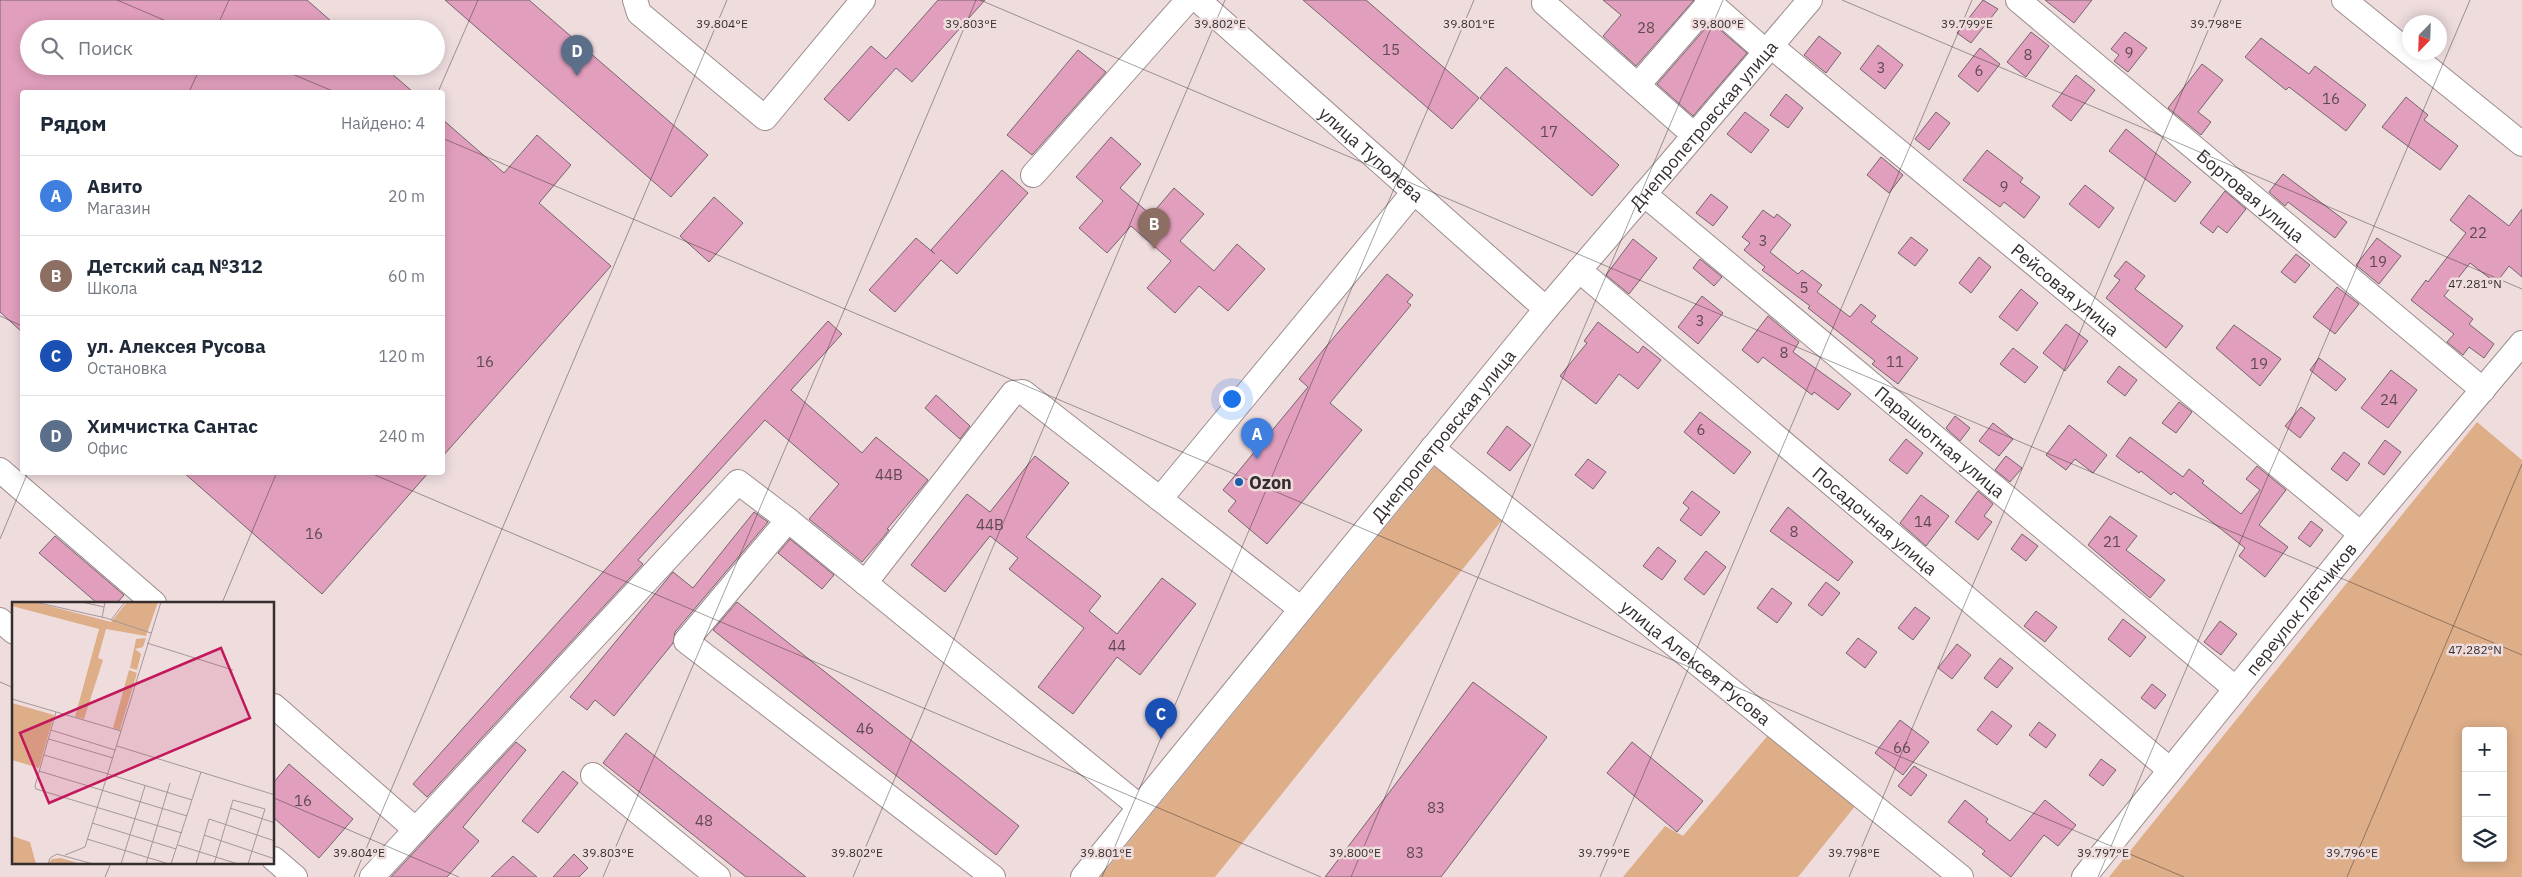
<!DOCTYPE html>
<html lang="ru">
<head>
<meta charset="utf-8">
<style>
	body { margin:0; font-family:"IBM Plex Sans",sans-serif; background:#f2f2f3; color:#1f2937 }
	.controls { position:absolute; right:15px; bottom:15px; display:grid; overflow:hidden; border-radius:5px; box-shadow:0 2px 12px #0003 }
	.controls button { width:45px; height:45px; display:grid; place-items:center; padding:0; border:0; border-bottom:1px solid #e0e1e3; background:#fff; color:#1f2937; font:25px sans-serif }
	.compass { position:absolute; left:2402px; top:15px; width:45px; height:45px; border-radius:50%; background:#fff; box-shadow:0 2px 12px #0003; rotate:203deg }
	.you { position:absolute; left:1231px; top:398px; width:18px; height:18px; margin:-12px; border:4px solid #fff; border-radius:50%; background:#1a73e8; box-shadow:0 0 0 8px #1a73e833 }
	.badge { display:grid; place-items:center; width:32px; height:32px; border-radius:50%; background:#1a73e8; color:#fff; font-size:16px; font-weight:700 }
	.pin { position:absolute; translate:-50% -41px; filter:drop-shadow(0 1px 2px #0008) }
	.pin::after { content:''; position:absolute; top:26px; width:18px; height:15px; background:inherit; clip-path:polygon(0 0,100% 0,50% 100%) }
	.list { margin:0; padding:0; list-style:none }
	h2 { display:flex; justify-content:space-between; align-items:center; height:65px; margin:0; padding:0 20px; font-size:21px }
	h2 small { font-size:16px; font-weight:400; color:#747a83 }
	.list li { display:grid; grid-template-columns:32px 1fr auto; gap:15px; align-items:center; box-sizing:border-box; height:80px; padding:0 20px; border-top:1px solid #e0e1e3 }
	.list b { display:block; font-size:19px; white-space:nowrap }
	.list p { margin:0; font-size:16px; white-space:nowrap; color:#747a83 }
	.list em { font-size:16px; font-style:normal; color:#747a83 }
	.icon { flex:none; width:28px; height:28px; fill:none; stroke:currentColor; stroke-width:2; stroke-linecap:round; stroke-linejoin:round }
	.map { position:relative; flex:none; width:2522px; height:877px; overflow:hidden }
	.search { position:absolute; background:#fff; box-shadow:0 2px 12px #0003; left:20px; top:20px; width:425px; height:55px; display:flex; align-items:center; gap:12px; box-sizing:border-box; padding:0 18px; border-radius:28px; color:#747a83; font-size:19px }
	.panel { position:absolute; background:#fff; box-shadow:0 2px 12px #0003; left:20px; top:90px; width:425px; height:385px; border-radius:5px }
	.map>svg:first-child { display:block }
	.green { fill:#ddae88; fill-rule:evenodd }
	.building { fill:#e19fbd; stroke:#74666c }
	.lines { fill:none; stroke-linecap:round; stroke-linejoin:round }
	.minor-casing { stroke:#9d8d8e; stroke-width:26 }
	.minor { stroke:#fff; stroke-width:24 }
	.ticks { fill:none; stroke:#352e2e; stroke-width:1; stroke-opacity:0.45 }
	.poi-dot { fill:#1d5bac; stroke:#efddde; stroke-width:2 }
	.labels { text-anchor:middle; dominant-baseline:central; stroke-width:5; stroke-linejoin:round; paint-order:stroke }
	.number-label { font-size:15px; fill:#604a52 }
	.street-label { font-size:18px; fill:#352e2e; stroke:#efddde }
	.poi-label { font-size:18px; font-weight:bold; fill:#352e2e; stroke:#efddde; text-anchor:start }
	.inset-road { fill:none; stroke:#a59798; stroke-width:1 }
	.view { fill:#c2185b; fill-opacity:0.15; stroke:#c2185b; stroke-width:2.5 }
	.inset-edge { fill:none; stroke:#352e2e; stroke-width:2.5 }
	.ticks-label { font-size:12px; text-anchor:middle; fill:#352e2e; stroke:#efddde; stroke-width:5; stroke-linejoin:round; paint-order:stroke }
</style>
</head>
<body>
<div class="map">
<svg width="2522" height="877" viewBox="0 0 2522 877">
	<rect width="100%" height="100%" fill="#efddde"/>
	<!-- green -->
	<path class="green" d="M2477,422L2522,460V877H2109ZM2466,731H2503V858H2466Z
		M1440,460L1507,514L1215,877H1100Z
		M1769,734L1860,800L1798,877H1623L1665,826L1683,836Z"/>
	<!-- building -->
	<path class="building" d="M0,0H307L340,29H29V66H383L413,92H22V332L0,312Z
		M445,0H529L708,155L671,197Z
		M938,0H985L912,82L896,68L849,121L824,99L871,46L886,59Z
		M1303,0H1366L1479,98L1452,129Z
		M1603,0H1694L1636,66L1603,36L1621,15Z
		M1983,0L1998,9L1971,43L1957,33Z
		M2045,0H2092L2074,23Z
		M1711,22L1747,53L1693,116L1657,84Z
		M2031,32L2049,46L2026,77L2007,62Z
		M2125,32L2147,48L2128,72L2114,61L2119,55L2111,49Z
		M1819,36L1841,53L1826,73L1804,55Z
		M2261,38L2309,74L2315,66L2366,105L2346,131L2289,87L2286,90L2245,57Z
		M1878,45L1903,65L1885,89L1860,69Z
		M1980,48L2000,64L1978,92L1958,76Z
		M1078,50L1106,72L1032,155L1007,135Z
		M2202,64L2223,80L2198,112L2211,122L2201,135L2168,108Z
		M1506,67L1619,165L1592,196L1480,98Z
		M2076,75L2095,90L2071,121L2052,106Z
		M1786,94L1803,108L1788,128L1770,115Z
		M2406,97L2428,115L2424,120L2458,146L2440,170L2382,127Z
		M1745,112L1769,130L1751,153L1727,134Z
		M1936,112L1950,123L1929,150L1915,139Z
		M442,119L504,173L537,135L571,165L539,203L611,266L442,457Z
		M2126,129L2191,182L2175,202L2109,151Z
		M1111,137L1141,164L1120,188L1151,215L1174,188L1204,214L1180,241L1214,271L1237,244L1265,269L1228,311L1199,286L1175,313L1147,288L1171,261L1131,226L1107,253L1079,228L1103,201L1076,177Z
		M1987,150L2023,178L2020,182L2040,197L2024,218L2004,202L2000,207L1963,180Z
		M1881,157L1903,175L1889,193L1867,175Z
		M1002,170L1028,193L957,274L941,260L895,312L869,290L916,238L935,254L931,250Z
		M2283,174L2347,222L2335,238L2288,202L2285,206L2269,192Z
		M2085,185L2114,208L2099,228L2069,204Z
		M2225,191L2246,209L2227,233L2218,226L2213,233L2200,223Z
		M1711,194L1728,207L1713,226L1696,213Z
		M2469,195L2509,226L2522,209V277L2509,266L2496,283L2470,263L2444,296L2473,319L2469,324L2494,344L2484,358L2469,347L2463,355L2447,342L2454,334L2411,300L2426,280L2428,282L2466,233L2450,220Z
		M714,197L743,223L709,262L680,236Z
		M1763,210L1774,218L1777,214L1791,225L1770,252L1798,274L1802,270L1822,285L1817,292L1850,317L1861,304L1876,316L1871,322L1918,358L1898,384L1872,364L1875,361L1808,308L1810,306L1762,270L1765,267L1744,250L1750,243L1742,237Z
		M1911,237L1928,250L1915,266L1898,253Z
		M2377,238L2401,256L2379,284L2356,265Z
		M1633,239L1657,258L1629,294L1606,275Z
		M2296,254L2310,265L2295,283L2281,272Z
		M1979,257L1991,267L1971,293L1959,283Z
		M1700,259L1722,277L1714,286L1693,268Z
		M2126,261L2145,276L2135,289L2183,326L2166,348L2106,298L2120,280L2114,276Z
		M1387,274L1413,295L1407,302L1411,305L1330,403L1362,430L1267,544L1228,511L1236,501L1223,490L1308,387L1299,379Z
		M2337,287L2359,304L2335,334L2313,317Z
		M2021,289L2038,303L2017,331L1999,317Z
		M1702,296L1723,313L1698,344L1678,327Z
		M1768,316L1799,342L1793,352L1851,394L1838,410L1814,392L1812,395L1763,357L1758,363L1742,350Z
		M828,321L842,334L791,390L862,453L876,437L928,480L887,529L889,530L881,540L862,562L809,519L839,484L765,420L638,560L643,564L427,797L413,784Z
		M1598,322L1638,353L1643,346L1661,360L1638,389L1619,374L1596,404L1560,376L1587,343L1584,341Z
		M2066,324L2088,341L2065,371L2043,353Z
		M2234,325L2281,359L2260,386L2216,348Z
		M2013,348L2038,367L2025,383L2000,364Z
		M2319,358L2346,379L2336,391L2310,370Z
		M2119,366L2137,380L2125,396L2107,382Z
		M2391,370L2417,390L2388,428L2361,408Z
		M936,395L970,426L960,439L925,408Z
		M2179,402L2192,412L2176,433L2162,423Z
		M2301,407L2315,418L2300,438L2285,426Z
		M1700,412L1751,452L1734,474L1684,432Z
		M1955,416L1970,428L1960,441L1946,428Z
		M1993,423L2013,439L1999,456L1979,441Z
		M2069,425L2107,455L2093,473L2075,459L2066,470L2046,455Z
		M1507,426L1531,445L1510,471L1487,453Z
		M2130,437L2183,477L2189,469L2204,481L2202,483L2241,514L2260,490L2246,479L2257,466L2286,490L2259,525L2288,547L2265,577L2239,556L2245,548L2174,492L2171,495L2141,471L2139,473L2116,456Z
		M1906,439L1923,453L1907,474L1889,460Z
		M2385,440L2401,452L2384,475L2368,463Z
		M2344,452L2360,464L2347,481L2331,469Z
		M1035,456L1069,483L1026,537L1101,596L1089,611L1117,634L1162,578L1196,604L1140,675L1117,657L1073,714L1038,687L1084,628L1009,569L1018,558L990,536L945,592L911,565L967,494L990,512Z
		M2006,456L2022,468L2010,482L1995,470Z
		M1588,459L1606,472L1593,489L1575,475Z
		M183,472H429L322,594Z
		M1692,491L1720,512L1701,536L1680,520L1689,508L1683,503Z
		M1978,491L1993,504L1984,516L1992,522L1978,540L1955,522Z
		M1921,495L1949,516L1926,546L1900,523Z
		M1788,507L1853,562L1838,581L1770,531Z
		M754,512L768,522L675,632L673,643L614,716L595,700L587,710L570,697L673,572L693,588Z
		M2110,516L2137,536L2126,550L2165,580L2150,598L2088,545Z
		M2311,521L2323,530L2310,547L2298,538Z
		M2022,534L2038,546L2026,561L2011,549Z
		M55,536L124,595L117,603H97L39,553Z
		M790,539L834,575L822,589L778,553Z
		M1658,547L1676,561L1662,580L1643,566Z
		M1706,551L1726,567L1704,595L1684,579Z
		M1826,582L1840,593L1822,616L1808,605Z
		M1772,588L1792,603L1777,623L1757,608Z
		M737,602L1019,826L996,855L713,630Z
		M1915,607L1930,618L1913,640L1898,628Z
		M2036,611L2057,627L2045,642L2024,626Z
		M2123,619L2146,637L2130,657L2108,639Z
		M2220,621L2237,634L2221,655L2204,642Z
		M1858,638L1877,652L1865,668L1846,653Z
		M1957,644L1971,655L1952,679L1938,668Z
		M2000,658L2013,668L1997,688L1984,678Z
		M1473,682L1547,737L1441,877H1325Z
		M2152,684L2166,695L2155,709L2141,698Z
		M1992,711L2012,726L1997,745L1977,730Z
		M1900,720L1929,742L1903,775L1875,753Z
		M2039,722L2056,735L2046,748L2029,735Z
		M626,733L806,877H746L603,763Z
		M516,742L526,750L463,827L479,841L447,877H391Z
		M1632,742L1703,801L1677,832L1607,773Z
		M2101,759L2116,770L2103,786L2089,775Z
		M289,764L353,819L319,858L274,818V782Z
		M1914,766L1927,775L1911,796L1898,786Z
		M563,771L578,783L538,833L522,821Z
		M1965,800L1988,819L1986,822L2010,841L2045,800L2076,825L2058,846L2044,835L2011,877L1982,854L1985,851L1948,822Z
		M574,854L588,868L579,877H553Z
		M513,856L537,877H491Z"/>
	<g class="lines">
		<defs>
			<g id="minor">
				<path d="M635,0L639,13L765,118L863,0"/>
				<path id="s1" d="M1198,0L1546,309"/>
				<path d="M1547,0L1544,3L1694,135"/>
				<path d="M1707,0L1766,52"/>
				<path id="s2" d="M2018,0L2483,390"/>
				<path d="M2344,0L2522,144"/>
				<path id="s3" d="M1771,46L2361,534"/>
				<path d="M1638,85L1710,2"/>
				<path d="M1033,175L1188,0"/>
				<path id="s4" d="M1644,194L2236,689"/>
				<path id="s5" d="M1579,270L2170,770"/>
				<path id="s6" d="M1432,448L1961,877"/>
				<path d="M0,470L154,603"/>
				<path d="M1160,499L1414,192"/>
				<path d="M865,583L1013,393L1023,392L1301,609"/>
				<path d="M0,620L14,632"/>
				<path d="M274,706L416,830"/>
				<path d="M593,775L718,877"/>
				<path d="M274,859L295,877"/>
				<path d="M372,877L738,482L788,520"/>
				<path d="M993,877L686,641L788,520L1140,807"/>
				<path id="s7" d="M1083,877L1546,309L1810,0"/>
				<path id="s8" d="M2084,877L2361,534L2522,343"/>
			</g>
		</defs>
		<!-- minor casing -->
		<use href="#minor" class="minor-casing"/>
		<!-- minor -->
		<use href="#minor" class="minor"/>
	</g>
	<!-- ticks -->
	<path class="ticks" d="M117,0L185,29M980,0L2522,655M1842,0L2522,289M216,29L229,0M273,66L335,92M189,92L201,66M438,92L478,0M442,138L2184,877M0,316L22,326M368,472L1321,877M0,539L28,472M222,603L277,472M0,682L14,688M274,798L459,877M105,877L111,863M354,877L727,0M603,877L976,0M853,877L1225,0M1102,877L1474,0M1351,877L1723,0M1600,877L1972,0M1849,877L2221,0M2098,877L2470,0M2347,877L2522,464"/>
	<!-- markers -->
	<circle class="poi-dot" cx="1239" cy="482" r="5"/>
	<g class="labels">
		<!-- number labels -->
		<g class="number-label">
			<text x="1646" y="27">28</text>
			<text x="1391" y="49">15</text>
			<text x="2129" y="52">9</text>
			<text x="2028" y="54">8</text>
			<text x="1881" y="67">3</text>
			<text x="1979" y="70">6</text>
			<text x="2331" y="98">16</text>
			<text x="1549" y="131">17</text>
			<text x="2004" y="186">9</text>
			<text x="2478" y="232">22</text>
			<text x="1763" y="240">3</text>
			<text x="2378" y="261">19</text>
			<text x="1804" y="287">5</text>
			<text x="1700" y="320">3</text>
			<text x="1784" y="352">8</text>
			<text x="485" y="361">16</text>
			<text x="1895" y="361">11</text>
			<text x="2259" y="363">19</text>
			<text x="2389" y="399">24</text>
			<text x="1701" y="429">6</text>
			<text x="889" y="474">44В</text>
			<text x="1923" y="521">14</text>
			<text x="990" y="524">44В</text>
			<text x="1794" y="531">8</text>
			<text x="314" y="533">16</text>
			<text x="2112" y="541">21</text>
			<text x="1117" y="645">44</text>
			<text x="865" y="728">46</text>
			<text x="1902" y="747">66</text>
			<text x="303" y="800">16</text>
			<text x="1436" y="807">83</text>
			<text x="704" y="820">48</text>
			<text x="1415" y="852">83</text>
		</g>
		<!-- street labels -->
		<g class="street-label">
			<text stroke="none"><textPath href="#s7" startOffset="975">Днепропетровская улица</textPath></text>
			<text stroke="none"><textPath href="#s1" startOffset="232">улица Туполева</textPath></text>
			<text stroke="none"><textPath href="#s2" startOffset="304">Бортовая улица</textPath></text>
			<text stroke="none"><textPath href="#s3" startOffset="382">Рейсовая улица</textPath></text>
			<text stroke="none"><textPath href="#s7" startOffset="570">Днепропетровская улица</textPath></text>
			<text stroke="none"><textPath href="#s4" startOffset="386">Парашютная улица</textPath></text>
			<text stroke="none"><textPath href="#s5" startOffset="388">Посадочная улица</textPath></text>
			<text stroke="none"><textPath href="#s8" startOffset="345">переулок Лётчиков</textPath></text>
			<text stroke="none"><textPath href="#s6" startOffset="340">улица Алексея Русова</textPath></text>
		</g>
		<!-- poi labels -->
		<g class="poi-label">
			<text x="1249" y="482">Ozon</text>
		</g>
	</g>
	<!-- overview -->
	<g transform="translate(12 602)">
		<rect width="262" height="262" fill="#efddde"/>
		<path d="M0,0H22L99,20L115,0H146L134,34L94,27L86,56L91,58L72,117L63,115L87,27L0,4ZM134,36L131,45L123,47L129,52L125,68L118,66L124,37ZM117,68L125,71L108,128L101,126ZM0,101L42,113L27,166L0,158ZM0,234L18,240L24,262H0ZM49,256L69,262H36L40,257Z" fill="#ddae88"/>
		<path class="inset-road" d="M23,0L94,16L139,31M70,0L92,5M90,16L93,0M99,18L113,0M135,41L221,68M0,97L109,129M44,110L23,184L24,187L170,231M39,128L103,148M37,137L101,156M105,144L263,193M32,153L96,172M27,169L175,214M96,172L180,198M218,206L263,221M80,221L164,247M192,233L263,257M75,237L157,262M166,243L226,262M53,253L73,245L149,0M36,262L38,256L45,252L81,262M109,262L133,184M134,262L158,181M159,262L189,170M184,262L197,217L263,239M202,262L221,198L253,207L236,262"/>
		<path class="view" d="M209,46L238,116L37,201L8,131Z"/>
		<rect width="262" height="262" class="inset-edge"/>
	</g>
	<g class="ticks-label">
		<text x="722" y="28">39.804°E</text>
		<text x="971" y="28">39.803°E</text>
		<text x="1220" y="28">39.802°E</text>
		<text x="1469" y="28">39.801°E</text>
		<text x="1718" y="28">39.800°E</text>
		<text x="1967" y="28">39.799°E</text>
		<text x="2216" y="28">39.798°E</text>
		<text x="2475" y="288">47.281°N</text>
		<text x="2475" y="654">47.282°N</text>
		<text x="359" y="857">39.804°E</text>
		<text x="608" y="857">39.803°E</text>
		<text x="857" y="857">39.802°E</text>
		<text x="1106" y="857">39.801°E</text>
		<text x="1355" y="857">39.800°E</text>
		<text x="1604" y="857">39.799°E</text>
		<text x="1854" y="857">39.798°E</text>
		<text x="2103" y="857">39.797°E</text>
		<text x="2352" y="857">39.796°E</text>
	</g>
</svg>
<div class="controls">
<button>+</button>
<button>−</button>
<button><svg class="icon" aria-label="layers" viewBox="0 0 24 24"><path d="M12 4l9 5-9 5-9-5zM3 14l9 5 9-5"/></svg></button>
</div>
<svg class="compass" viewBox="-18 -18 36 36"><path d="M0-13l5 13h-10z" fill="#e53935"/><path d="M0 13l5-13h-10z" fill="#747a83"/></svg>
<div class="you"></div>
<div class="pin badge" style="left:1257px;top:459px;background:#3f7fe0">A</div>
<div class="pin badge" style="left:1154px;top:249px;background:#8d6e63">B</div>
<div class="pin badge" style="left:1161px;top:739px;background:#1a4fb4">C</div>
<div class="pin badge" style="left:577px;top:76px;background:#5c6f8a">D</div>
<div class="search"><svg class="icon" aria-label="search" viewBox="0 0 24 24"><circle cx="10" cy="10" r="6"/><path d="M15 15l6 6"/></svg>Поиск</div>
<section class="panel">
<h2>Рядом<small>Найдено: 4</small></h2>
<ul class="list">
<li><span class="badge" style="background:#3f7fe0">A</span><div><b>Авито</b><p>Магазин</p></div><em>20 m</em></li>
<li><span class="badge" style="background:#8d6e63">B</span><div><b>Детский сад №312</b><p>Школа</p></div><em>60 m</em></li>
<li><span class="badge" style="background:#1a4fb4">C</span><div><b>ул. Алексея Русова</b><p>Остановка</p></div><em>120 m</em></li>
<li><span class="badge" style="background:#5c6f8a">D</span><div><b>Химчистка Сантас</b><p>Офис</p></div><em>240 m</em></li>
</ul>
</section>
</div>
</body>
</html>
